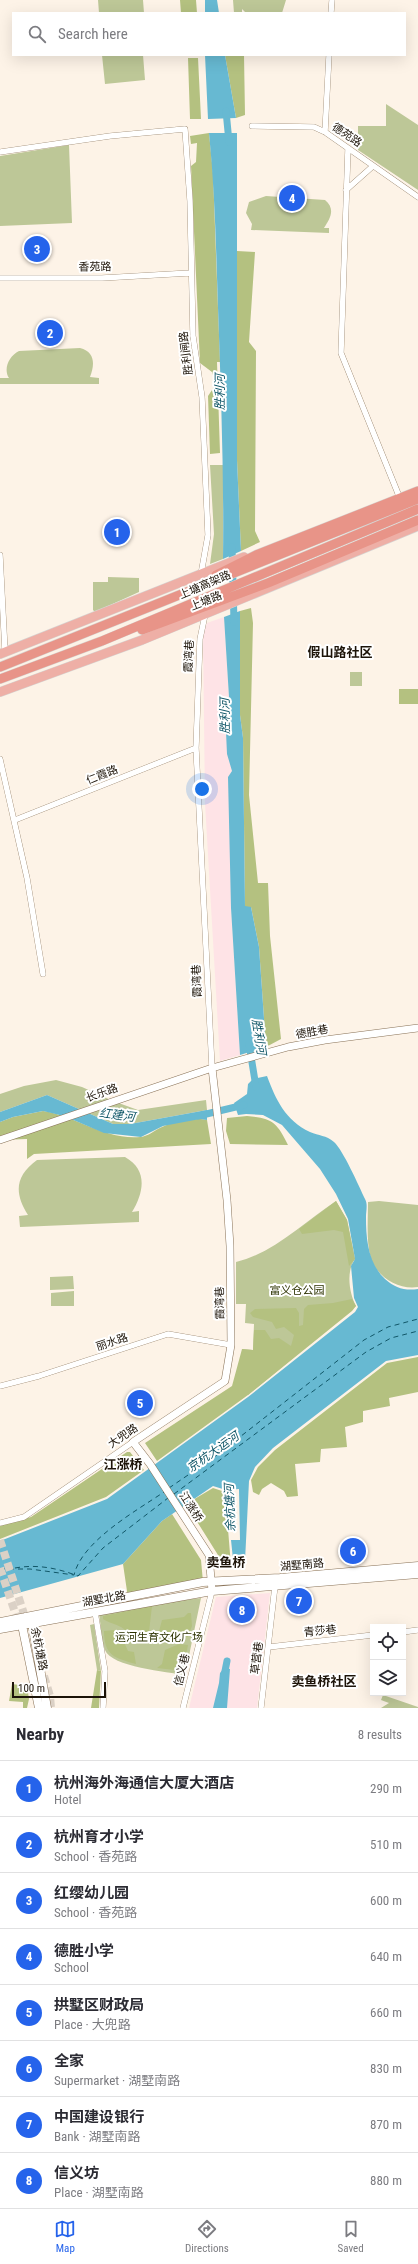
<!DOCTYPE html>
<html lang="en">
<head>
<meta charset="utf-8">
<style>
	body { margin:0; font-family:"Roboto Condensed","Noto Sans SC",sans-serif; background:#f7f7f7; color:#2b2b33 }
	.controls { position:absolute; right:12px; bottom:12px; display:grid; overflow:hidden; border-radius:0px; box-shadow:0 4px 16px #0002 }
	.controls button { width:36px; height:36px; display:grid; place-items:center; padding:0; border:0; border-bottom:1px solid #e1e1e2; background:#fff; color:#2b2b33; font:20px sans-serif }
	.scale { position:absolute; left:12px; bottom:10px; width:94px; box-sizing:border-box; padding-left:4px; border:2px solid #1c1308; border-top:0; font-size:11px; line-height:14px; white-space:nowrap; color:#1c1308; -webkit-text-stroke:3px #fff; paint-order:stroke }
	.you { position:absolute; left:202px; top:789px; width:14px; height:14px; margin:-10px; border:3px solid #fff; border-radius:50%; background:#1a73e8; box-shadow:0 0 0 6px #1a73e833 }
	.badge { display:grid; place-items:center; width:26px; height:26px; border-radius:50%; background:#2563eb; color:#fff; font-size:13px; font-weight:700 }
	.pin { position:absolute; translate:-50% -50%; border:2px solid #fff; box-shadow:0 1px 4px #0006 }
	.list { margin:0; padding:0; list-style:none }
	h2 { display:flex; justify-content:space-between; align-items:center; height:52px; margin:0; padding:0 16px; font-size:17px }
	h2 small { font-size:13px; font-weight:400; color:#7c7c81 }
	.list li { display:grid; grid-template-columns:26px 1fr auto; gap:12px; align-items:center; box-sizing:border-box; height:56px; padding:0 16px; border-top:1px solid #e1e1e2 }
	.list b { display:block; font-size:15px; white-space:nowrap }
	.list p { margin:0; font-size:13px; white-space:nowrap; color:#7c7c81 }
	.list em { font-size:13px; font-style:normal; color:#7c7c81 }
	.icon { flex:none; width:22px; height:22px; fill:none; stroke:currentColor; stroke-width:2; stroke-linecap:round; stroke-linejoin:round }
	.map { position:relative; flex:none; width:418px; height:1708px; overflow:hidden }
	.search { position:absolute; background:#fff; box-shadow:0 4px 16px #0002; left:12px; right:12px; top:12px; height:44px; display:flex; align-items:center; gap:10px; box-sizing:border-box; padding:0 14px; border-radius:0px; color:#7c7c81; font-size:15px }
	.sheet { height:500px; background:#fff }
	nav { display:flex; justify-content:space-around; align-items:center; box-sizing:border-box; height:56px; border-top:1px solid #e1e1e2; background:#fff; font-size:11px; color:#7c7c81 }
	nav a { display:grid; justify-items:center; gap:2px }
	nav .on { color:#2563eb }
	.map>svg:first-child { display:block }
	.commercial { fill:#fee3e6 }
	.green { fill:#bdc797 }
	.forest { fill:#b4c180 }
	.water { fill:#67b9d2 }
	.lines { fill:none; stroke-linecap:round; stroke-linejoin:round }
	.canal { stroke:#67b9d2; stroke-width:7 }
	.ferry { stroke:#115768; stroke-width:1; stroke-dasharray:5 4; stroke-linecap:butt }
	.secondary-tunnel { stroke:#dbd1c6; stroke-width:8; stroke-dasharray:8 4; stroke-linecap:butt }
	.minor-casing { stroke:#897257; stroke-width:6 }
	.tertiary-casing { stroke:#897257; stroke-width:8 }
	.secondary-casing { stroke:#897257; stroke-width:9 }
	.primary-casing { stroke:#d6d5d3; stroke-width:10 }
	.trunk-casing { stroke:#d6d5d3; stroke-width:10 }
	.minor { stroke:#fff; stroke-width:5.5 }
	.tertiary { stroke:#fff; stroke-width:7 }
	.secondary { stroke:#fff; stroke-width:8 }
	.primary { stroke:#eeafa6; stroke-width:9 }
	.trunk { stroke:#e89488; stroke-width:9 }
	.labels { text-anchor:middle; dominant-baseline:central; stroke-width:4; stroke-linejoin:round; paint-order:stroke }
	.street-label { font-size:11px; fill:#1c1308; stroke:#fff }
	.park-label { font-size:11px; fill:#2c3200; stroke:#fff }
	.water-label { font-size:12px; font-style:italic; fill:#115768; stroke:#fff }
	.quarter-label { font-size:13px; font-weight:bold; fill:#1c1308; stroke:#fff }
</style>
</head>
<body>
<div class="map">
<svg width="418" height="1708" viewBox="0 0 418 1708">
	<rect width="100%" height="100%" fill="#fdf3e7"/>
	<!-- commercial -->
	<path class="commercial" d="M224,617L229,697L226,700V732L232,771L231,908L240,1055L220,1061L205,803L203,634L207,623Z
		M270,1593L257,1708H189L216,1597Z"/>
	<!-- green -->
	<path class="green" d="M98,0H143L144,13H99Z
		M233,0H286L282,13H246L242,9V13H234Z
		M102,55H143L145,80L105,84Z
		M386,104L418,125V190L358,150V126H386Z
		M69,145L72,223L0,226V156Z
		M266,196L325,200C336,209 330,219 324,228H329V233L251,230L252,224L246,213L249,202Z
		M80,348C95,352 95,364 90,377L99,378V384H0V378H9C3,369 9,356 19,351Z
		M210,465H223V559L210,564L214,534Z
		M108,577L139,578V592L95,612L93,610V582H108Z
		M350,672H362V686H350Z
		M56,1080L82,1087L113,1101L138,1110L206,1100L207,1110L130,1124H113L47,1095L0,1112V1094L24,1086Z
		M125,1157C148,1170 144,1192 132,1212L139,1211V1222L20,1227L19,1216L28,1215C14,1193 15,1176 37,1160Z
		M336,1201L347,1220L355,1259C346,1271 349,1293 356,1306L248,1395L242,1349L253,1350L254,1324L245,1323L246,1304H236V1262C274,1253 304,1222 336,1201Z
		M379,1201L418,1205V1287C399,1290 378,1278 371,1259C366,1242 368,1220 368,1202Z
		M73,1276L74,1289L50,1290V1277Z
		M74,1291V1306H51V1293Z
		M201,1598L185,1675C168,1672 111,1667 105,1650C101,1640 101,1625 99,1614L111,1609Z
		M94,1624L101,1671L97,1670L90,1625Z
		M383,1695L418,1707V1708H381L389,1703L381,1700Z"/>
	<!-- forest -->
	<path class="forest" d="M180,0H196L197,13H181Z
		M225,55H244L245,115L236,118Z
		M188,58H198L201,119H190Z
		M209,133L213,173L220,362H217L220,453L210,454L208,396L216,384L212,372L200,363L191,166L196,162L197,143L191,144L190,136Z
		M237,251L255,252L249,342L256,351L255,531L260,542L241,551L237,460Z
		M251,608L253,623L249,795L258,883H268L270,936L281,1039L266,1047L259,947L251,907H245L243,738L240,715V611Z
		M399,689H418V704H399Z
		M43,1111C77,1116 104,1140 140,1137C147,1137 155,1130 162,1127C173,1122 195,1117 207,1120L211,1144L34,1154L27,1159V1139L0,1140V1122L13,1117Z
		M247,1116C272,1118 277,1122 288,1145L230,1144L226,1131L227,1118Z
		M336,1201L347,1220L355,1259L349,1266L343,1232L334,1230L302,1234L299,1229Z
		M352,1299L356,1306L352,1311L248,1395L157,1461L145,1443L232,1386L242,1349L253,1350L254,1330H265L271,1339L279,1338L291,1346L294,1335L284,1327L276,1329L272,1322L253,1317L250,1313L255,1309L296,1308L299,1313V1326L303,1325L304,1309L308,1305L333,1303Z
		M418,1357V1392L389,1398L390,1406L363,1411V1422L345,1427L347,1447L321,1449L320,1462L295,1464L298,1496L287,1497L284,1491L271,1483L262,1489L259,1495L253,1492L251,1480L258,1467L275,1450L387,1363Z
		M127,1452H130L144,1470L106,1497L0,1539V1526L31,1517Z
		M213,1488L225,1492L231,1566L222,1567L218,1555L186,1504Z
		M172,1514L201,1560L203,1582L128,1598L123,1564L162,1521Z
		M152,1606L149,1632L138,1641L131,1640C126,1624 114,1626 103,1619V1616Z
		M188,1613H191L192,1626L188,1637L162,1640L158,1635L162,1620L184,1617Z
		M114,1630L123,1640L128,1651L134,1652L136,1664C115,1658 104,1656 104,1631Z
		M179,1644L188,1645L183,1671L157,1668L162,1664L165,1650Z
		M97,1670L101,1671L99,1708H91Z
		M12,1684L27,1686L29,1699L27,1708H23V1702L9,1701Z"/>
	<!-- water -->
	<path class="water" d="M205,0H217L219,13H205Z
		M205,55H225L236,118L208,119Z
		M209,133H237V460L241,551L223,559C224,476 221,392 218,308C216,250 215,191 209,133Z
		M240,611V715L243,738L245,906L251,907L259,947L266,1047L240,1055L231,908L228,777L232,771L227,754L226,732L221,731V701L226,700L229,697L224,617Z
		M267,1076C276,1100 285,1120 310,1132C319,1136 326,1135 334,1142C343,1150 359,1186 365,1199C368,1204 366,1211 366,1217C366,1239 368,1263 385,1279C395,1288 405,1291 418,1289V1355L386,1361L273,1448L255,1467L249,1481L245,1561L237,1564L233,1559L231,1540H240L239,1489L226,1490L213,1486L162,1521L123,1564L0,1598V1541L107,1499L248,1397L355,1312L358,1307L354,1298L351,1266L355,1259L348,1219L336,1194L320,1169L282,1125L263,1115L246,1114L238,1115L234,1103L247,1094L248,1084L253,1079Z
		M47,1095L113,1124H130L207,1110V1120L200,1119L163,1126L141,1137L104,1133L64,1116L43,1111L13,1117L0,1122V1112Z
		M224,1668L230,1669L227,1708H213L219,1683L220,1673Z"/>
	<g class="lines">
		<!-- canal -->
		<path class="canal" d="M226,111L229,142
			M232,547L234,622
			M249,1044L256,1087
			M198,1116L244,1105
			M224,1676L227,1661"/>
		<!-- ferry -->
		<path class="ferry" d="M169,1488L213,1458L364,1340L388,1327L418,1319
			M174,1494L366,1352L391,1338L418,1331
			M15,1568C37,1564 57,1568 78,1576L103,1548L168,1498
			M0,1569H30L74,1575C82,1541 136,1511 164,1492
			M0,1571L10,1569"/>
		<!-- secondary-tunnel -->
		<path class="secondary-tunnel" d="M0,1540L27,1623
			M0,1568L19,1624
			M44,1676L50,1696L51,1708"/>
		<defs>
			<path id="minor" d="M331,13L332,0
				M252,126L314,127L325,132L418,197
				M325,132L329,55
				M348,148L341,353L399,496
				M0,152L110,136L185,129L190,201L193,336L202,397L208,535L201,574
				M346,190L373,166
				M0,278H102L190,273
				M0,555L5,651
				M205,615L200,639L196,748L212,1068
				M0,759L27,878L43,974
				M15,820L196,748
				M0,1386L39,1376L168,1334L231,1345
				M0,1523L24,1517L133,1442
				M95,1612L105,1671L103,1708
				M403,1632L418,1630
				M269,1647L373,1635
				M183,1708L212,1591
				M261,1708L275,1586"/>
			<path id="tertiary" d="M0,1140L212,1068L288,1047L325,1040L418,1028
				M212,1591L209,1555L150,1464L133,1442L225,1381L231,1345L230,1246L227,1200L212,1068"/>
			<path id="secondary" d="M0,1622L203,1582L280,1578L418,1566
				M0,1629L212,1591L418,1574
				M39,1708L22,1625L26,1617L32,1623L47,1708"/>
			<path id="primary" d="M0,654L244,557
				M0,692L142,640L418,526"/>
			<path id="trunk" d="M216,575L256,555L418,491
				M142,630L268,583L418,520
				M0,667L418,499
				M0,679L102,641L418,509"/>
		</defs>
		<!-- minor casing -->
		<use href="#minor" class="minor-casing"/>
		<!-- tertiary casing -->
		<use href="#tertiary" class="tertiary-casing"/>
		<!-- secondary casing -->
		<use href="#secondary" class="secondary-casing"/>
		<!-- primary casing -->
		<use href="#primary" class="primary-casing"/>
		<!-- trunk casing -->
		<use href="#trunk" class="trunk-casing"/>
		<!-- minor -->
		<use href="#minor" class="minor"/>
		<!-- tertiary -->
		<use href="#tertiary" class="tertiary"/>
		<!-- secondary -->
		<use href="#secondary" class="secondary"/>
		<!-- primary -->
		<use href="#primary" class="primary"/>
		<!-- trunk -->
		<use href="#trunk" class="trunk"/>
	</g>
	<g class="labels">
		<!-- street labels -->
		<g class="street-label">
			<text transform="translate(347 135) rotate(34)">德苑路</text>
			<text transform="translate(95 267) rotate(-1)">香苑路</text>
			<text transform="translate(186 353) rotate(-97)">胜利闸路</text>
			<text transform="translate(205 585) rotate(-23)">上塘高架路</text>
			<text transform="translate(206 601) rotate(-22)">上塘路</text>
			<text transform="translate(189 656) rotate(-87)">霞湾巷</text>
			<text transform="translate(102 775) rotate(-22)">仁霞路</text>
			<text transform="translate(197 981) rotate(-93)">霞湾巷</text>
			<text transform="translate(312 1032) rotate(-11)">德胜巷</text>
			<text transform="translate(102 1093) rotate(-19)">长乐路</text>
			<text transform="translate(220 1303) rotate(-91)">霞湾巷</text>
			<text transform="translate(112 1342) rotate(-18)">丽水路</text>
			<text transform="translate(123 1436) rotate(-34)">大兜路</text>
			<text transform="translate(191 1507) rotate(57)">江涨桥</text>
			<text transform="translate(302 1565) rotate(-5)">湖墅南路</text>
			<text transform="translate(104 1599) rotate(-10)">湖墅北路</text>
			<text transform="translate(320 1631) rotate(-6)">青莎巷</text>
			<text transform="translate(39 1649) rotate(79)">余杭塘路</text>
			<text transform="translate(257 1658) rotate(-83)">草营巷</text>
			<text transform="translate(182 1670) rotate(-76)">信义巷</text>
		</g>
		<!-- park labels -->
		<g class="park-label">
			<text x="297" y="1290">富义仓公园</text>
			<text x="159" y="1637">运河生育文化广场</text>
		</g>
		<!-- water labels -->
		<g class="water-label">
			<text transform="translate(220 392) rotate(-90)">胜利河</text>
			<text transform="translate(225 716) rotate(-91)">胜利河</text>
			<text transform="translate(259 1037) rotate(81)">胜利河</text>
			<text transform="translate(117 1115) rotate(7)">红建河</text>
			<text transform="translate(213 1452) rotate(-35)">京杭大运河</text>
			<text transform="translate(230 1508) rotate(-92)">余杭塘河</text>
		</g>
		<!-- quarter labels -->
		<g class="quarter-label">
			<text x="340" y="652">假山路社区</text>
			<text x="123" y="1464">江涨桥</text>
			<text x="226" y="1562">卖鱼桥</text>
			<text x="324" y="1681">卖鱼桥社区</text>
		</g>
	</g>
</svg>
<div class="controls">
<button><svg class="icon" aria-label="locate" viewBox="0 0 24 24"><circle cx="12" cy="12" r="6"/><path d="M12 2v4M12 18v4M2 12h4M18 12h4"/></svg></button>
<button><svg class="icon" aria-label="layers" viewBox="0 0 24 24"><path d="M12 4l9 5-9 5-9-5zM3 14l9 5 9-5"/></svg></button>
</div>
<div class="scale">100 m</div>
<div class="you"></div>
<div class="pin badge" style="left:117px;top:532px">1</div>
<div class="pin badge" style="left:50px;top:333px">2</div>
<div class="pin badge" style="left:37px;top:249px">3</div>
<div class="pin badge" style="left:292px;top:198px">4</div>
<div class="pin badge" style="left:140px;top:1403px">5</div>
<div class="pin badge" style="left:353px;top:1551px">6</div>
<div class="pin badge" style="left:299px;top:1601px">7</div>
<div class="pin badge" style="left:242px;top:1610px">8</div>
<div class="search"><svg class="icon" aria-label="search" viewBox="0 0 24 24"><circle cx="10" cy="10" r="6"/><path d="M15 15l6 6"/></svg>Search here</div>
</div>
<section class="sheet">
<h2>Nearby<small>8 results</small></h2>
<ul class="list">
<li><span class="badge">1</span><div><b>杭州海外海通信大厦大酒店</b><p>Hotel</p></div><em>290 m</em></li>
<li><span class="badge">2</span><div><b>杭州育才小学</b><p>School · 香苑路</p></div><em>510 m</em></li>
<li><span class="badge">3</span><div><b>红缨幼儿园</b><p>School · 香苑路</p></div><em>600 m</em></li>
<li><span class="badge">4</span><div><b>德胜小学</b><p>School</p></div><em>640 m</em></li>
<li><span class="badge">5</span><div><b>拱墅区财政局</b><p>Place · 大兜路</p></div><em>660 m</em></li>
<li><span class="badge">6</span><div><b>全家</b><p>Supermarket · 湖墅南路</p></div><em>830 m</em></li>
<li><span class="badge">7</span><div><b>中国建设银行</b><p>Bank · 湖墅南路</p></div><em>870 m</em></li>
<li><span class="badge">8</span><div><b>信义坊</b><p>Place · 湖墅南路</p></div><em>880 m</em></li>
</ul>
</section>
<nav>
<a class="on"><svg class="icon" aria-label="map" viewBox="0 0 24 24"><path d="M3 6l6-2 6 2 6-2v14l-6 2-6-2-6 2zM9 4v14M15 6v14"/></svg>Map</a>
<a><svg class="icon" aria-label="directions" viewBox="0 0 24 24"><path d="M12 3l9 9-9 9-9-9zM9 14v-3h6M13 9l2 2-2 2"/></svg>Directions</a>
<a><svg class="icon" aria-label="saved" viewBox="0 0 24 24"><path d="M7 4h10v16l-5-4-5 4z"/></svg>Saved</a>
</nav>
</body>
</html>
